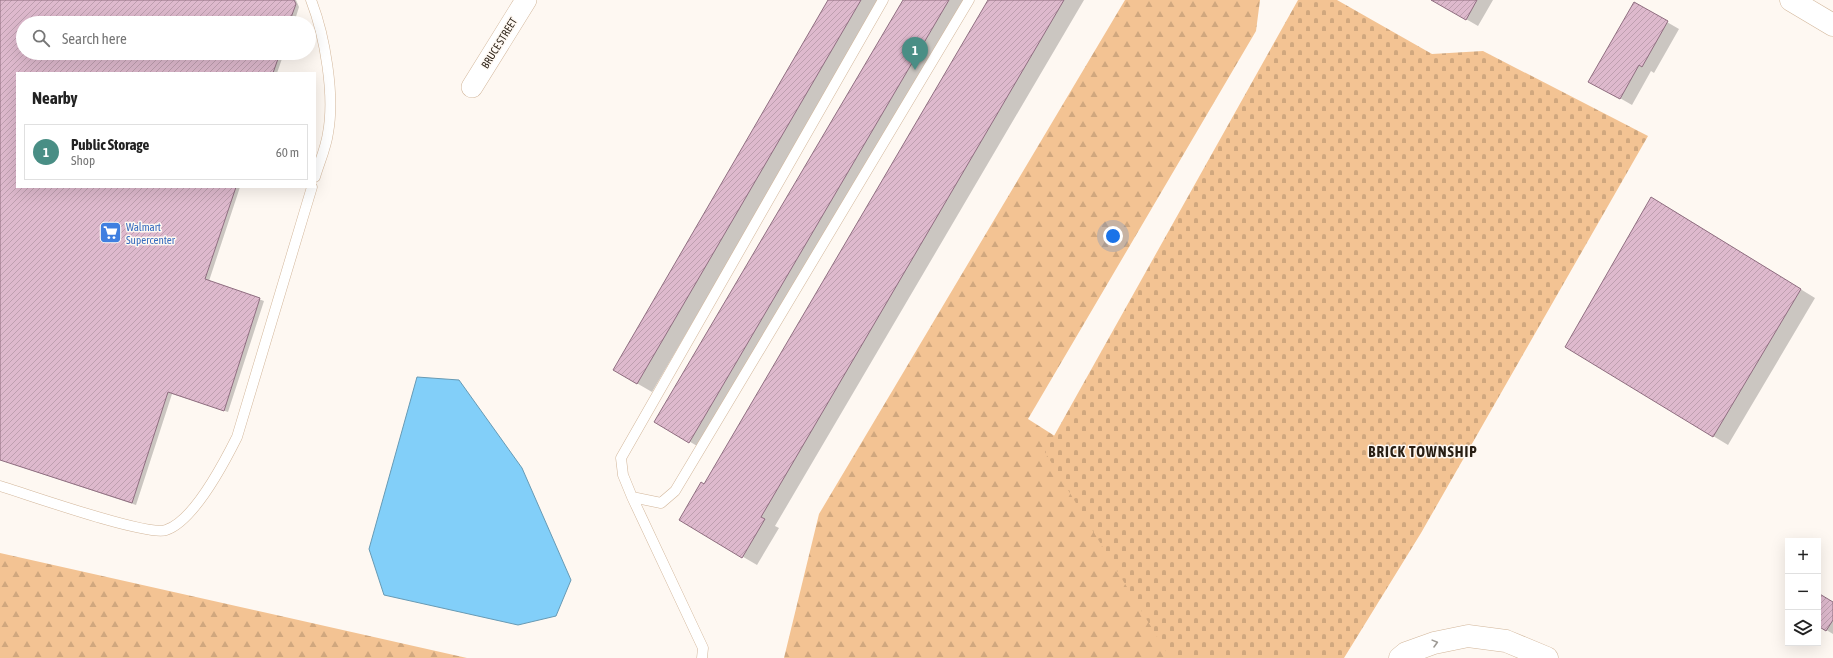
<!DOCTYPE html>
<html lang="en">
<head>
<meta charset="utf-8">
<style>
	body { margin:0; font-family:"Asap Condensed",sans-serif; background:#f2f2f2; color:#222 }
	.controls { position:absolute; right:12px; bottom:12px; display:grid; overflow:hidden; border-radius:0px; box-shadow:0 4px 16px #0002 }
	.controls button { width:36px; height:36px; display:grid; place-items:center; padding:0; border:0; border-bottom:1px solid #e0e0e0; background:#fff; color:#222; font:20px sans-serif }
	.you { position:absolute; left:1113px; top:236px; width:14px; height:14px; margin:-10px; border:3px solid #fff; border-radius:50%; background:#1a73e8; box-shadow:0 0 0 6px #1a73e833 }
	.badge { display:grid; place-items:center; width:26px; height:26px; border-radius:50%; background:#498e85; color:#fff; font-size:13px; font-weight:700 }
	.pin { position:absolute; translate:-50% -33px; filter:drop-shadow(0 1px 2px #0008) }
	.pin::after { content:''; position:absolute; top:21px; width:14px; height:12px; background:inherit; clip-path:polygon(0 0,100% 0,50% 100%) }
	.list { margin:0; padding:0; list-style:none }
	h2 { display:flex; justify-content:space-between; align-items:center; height:52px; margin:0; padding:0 16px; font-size:17px }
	h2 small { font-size:13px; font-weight:400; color:#767676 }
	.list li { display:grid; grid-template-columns:26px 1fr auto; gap:12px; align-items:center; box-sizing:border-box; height:56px; margin:0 8px 8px; padding:0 8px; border:1px solid #e0e0e0; border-radius:0px }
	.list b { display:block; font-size:15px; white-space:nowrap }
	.list p { margin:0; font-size:13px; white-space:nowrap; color:#767676 }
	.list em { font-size:13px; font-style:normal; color:#767676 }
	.icon { flex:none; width:22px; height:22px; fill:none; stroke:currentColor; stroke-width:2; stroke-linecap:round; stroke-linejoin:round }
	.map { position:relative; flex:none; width:1833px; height:658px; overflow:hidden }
	.search { position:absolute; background:#fff; box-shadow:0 4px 16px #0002; left:16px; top:16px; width:300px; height:44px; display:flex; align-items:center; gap:10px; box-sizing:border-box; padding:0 14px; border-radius:22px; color:#767676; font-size:15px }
	.panel { position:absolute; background:#fff; box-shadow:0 4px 16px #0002; left:16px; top:72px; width:300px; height:116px; border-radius:0px }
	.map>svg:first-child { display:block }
	.forest { fill:url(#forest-firs) }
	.cemetery { fill:url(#cemetery-stones) }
	.water { fill:#82cff9; stroke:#679ab4 }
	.shadow { fill:#0003 }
	.building { fill:url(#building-hatch); stroke:#8f6e80 }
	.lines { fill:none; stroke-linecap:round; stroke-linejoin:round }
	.lane-casing { stroke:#d2b69a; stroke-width:11 }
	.street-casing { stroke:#d2b69a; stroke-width:22 }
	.primary-casing { stroke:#d2b69a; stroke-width:23 }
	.highway-casing { stroke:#d2b69a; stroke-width:23 }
	.lane { stroke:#fff; stroke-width:10 }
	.street { stroke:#fff; stroke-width:21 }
	.primary { stroke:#fff; stroke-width:22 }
	.highway { stroke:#fff; stroke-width:22 }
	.oneway { stroke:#9e9a95 }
	.labels { text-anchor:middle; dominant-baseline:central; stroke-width:3; stroke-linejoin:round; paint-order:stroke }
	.street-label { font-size:11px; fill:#281e13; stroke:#fef8f2 }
	.shop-label { font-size:11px; fill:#366cbe; stroke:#fef8f2; text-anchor:start }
	.district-label { font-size:15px; font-weight:bold; letter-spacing:1px; fill:#281e13; stroke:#fef8f2 }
</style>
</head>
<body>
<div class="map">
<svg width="1833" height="658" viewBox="0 0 1833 658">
	<defs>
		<pattern id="forest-firs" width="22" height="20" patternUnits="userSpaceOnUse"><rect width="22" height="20" fill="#f3c393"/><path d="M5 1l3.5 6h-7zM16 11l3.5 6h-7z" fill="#d0a77e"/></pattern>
		<pattern id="cemetery-stones" width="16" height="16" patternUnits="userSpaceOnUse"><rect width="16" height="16" fill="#f3c393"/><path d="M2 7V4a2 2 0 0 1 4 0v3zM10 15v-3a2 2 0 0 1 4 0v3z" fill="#d0a77e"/></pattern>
		<pattern id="building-hatch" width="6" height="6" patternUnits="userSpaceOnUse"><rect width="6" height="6" fill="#deb9cd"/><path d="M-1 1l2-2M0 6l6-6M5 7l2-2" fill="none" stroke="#be9faf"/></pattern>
	</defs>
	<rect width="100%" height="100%" fill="#fef8f2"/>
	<!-- forest -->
	<path class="forest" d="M1125,0H1260L1256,31L1028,419L1184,518L1192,658H784L819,514Z
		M0,553L467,658H0Z"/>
	<!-- cemetery -->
	<path class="cemetery" d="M1298,0H1337L1432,54L1483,51L1648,136L1421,533L1344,658H1170L1045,452Z"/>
	<!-- water -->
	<path class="water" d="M417,377L459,380L522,468L571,580L556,616L518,625L384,595L369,549Z"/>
	<!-- shadow -->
	<path class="shadow" d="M0,0H296L299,7L294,23H23V53H284L277,73H17V187H240L209,281L264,301L228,412L172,394L136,505L0,460Z
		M829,0H881L652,392L614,370Z
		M904,0H969L704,450L656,422Z
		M989,0H1084L775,526L779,528L757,565L680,520L705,485Z
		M1433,0H1493L1478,26Z
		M1634,3L1679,29L1654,73L1651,71L1632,105L1590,81Z
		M1666,206L1815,298L1728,445L1566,347Z
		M1818,594L1833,603V634L1818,625Z"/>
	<!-- building -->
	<path class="building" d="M0,0H294L296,4L289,23H23V53H280L273,73H17V187H236L205,279L260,298L224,411L168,392L132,503L0,460Z
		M828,0H861L637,384L613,370Z
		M903,0H949L689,443L654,422Z
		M988,0H1064L761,517L765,519L742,558L679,520L701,482L704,484Z
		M1431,0H1477L1466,20Z
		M1634,2L1668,21L1642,67L1639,65L1620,99L1588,82Z
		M1651,197L1801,289L1713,437L1565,347Z
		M1818,593L1833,602V620L1826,631L1818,626Z"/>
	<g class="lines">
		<defs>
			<path id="lane" d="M311,0C325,36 335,95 328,133C326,148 319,163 315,177
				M0,486C27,494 147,537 166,530C194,521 224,463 237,437L312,187
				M632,497L661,503L675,491L969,0
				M702,658L703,648L632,497L623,475L621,458L883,0"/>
			<path id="street" d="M472,87L526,0"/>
			<path id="primary" d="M1791,0L1833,25"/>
			<path id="highway" d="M1400,658L1406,653L1434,643L1468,636L1506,641L1547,658"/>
		</defs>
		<!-- lane casing -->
		<use href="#lane" class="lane-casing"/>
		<!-- street casing -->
		<use href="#street" class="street-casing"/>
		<!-- primary casing -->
		<use href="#primary" class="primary-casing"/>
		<!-- highway casing -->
		<use href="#highway" class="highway-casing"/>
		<!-- lane -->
		<use href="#lane" class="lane"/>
		<!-- street -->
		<use href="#street" class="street"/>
		<!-- primary -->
		<use href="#primary" class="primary"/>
		<!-- highway -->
		<use href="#highway" class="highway"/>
	</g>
	<!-- one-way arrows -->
	<defs><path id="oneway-chevron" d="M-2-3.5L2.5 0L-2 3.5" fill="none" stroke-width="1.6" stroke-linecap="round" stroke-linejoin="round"/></defs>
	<use class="oneway" href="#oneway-chevron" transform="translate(1435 643) rotate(-15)"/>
	<!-- icons -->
	<defs>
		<symbol id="supermarket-square" viewBox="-11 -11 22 22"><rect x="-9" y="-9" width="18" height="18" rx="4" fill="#3f7fe0" stroke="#fef8f2"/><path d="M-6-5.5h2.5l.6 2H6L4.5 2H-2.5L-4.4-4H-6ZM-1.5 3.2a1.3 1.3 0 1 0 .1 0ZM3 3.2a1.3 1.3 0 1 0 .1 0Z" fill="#fff"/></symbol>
	</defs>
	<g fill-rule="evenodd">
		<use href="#supermarket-square" x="98" y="220" width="25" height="25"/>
	</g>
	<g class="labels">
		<!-- street labels -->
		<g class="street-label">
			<text transform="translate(499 43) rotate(-58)">BRUCE STREET</text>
		</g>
		<!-- shop labels -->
		<g class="shop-label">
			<text x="126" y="227">Walmart<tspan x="126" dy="13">Supercenter</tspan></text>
		</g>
		<!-- district labels -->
		<g class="district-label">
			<text x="1423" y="451">BRICK TOWNSHIP</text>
		</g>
	</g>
</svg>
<div class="controls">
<button>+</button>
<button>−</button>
<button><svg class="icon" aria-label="layers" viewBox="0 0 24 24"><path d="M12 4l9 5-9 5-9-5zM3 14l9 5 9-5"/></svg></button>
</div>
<div class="you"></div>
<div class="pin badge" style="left:915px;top:70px">1</div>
<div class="search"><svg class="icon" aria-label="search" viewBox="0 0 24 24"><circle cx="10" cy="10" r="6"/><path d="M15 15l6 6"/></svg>Search here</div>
<section class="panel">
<h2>Nearby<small></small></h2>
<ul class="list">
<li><span class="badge">1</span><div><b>Public Storage</b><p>Shop</p></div><em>60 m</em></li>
</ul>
</section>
</div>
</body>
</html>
